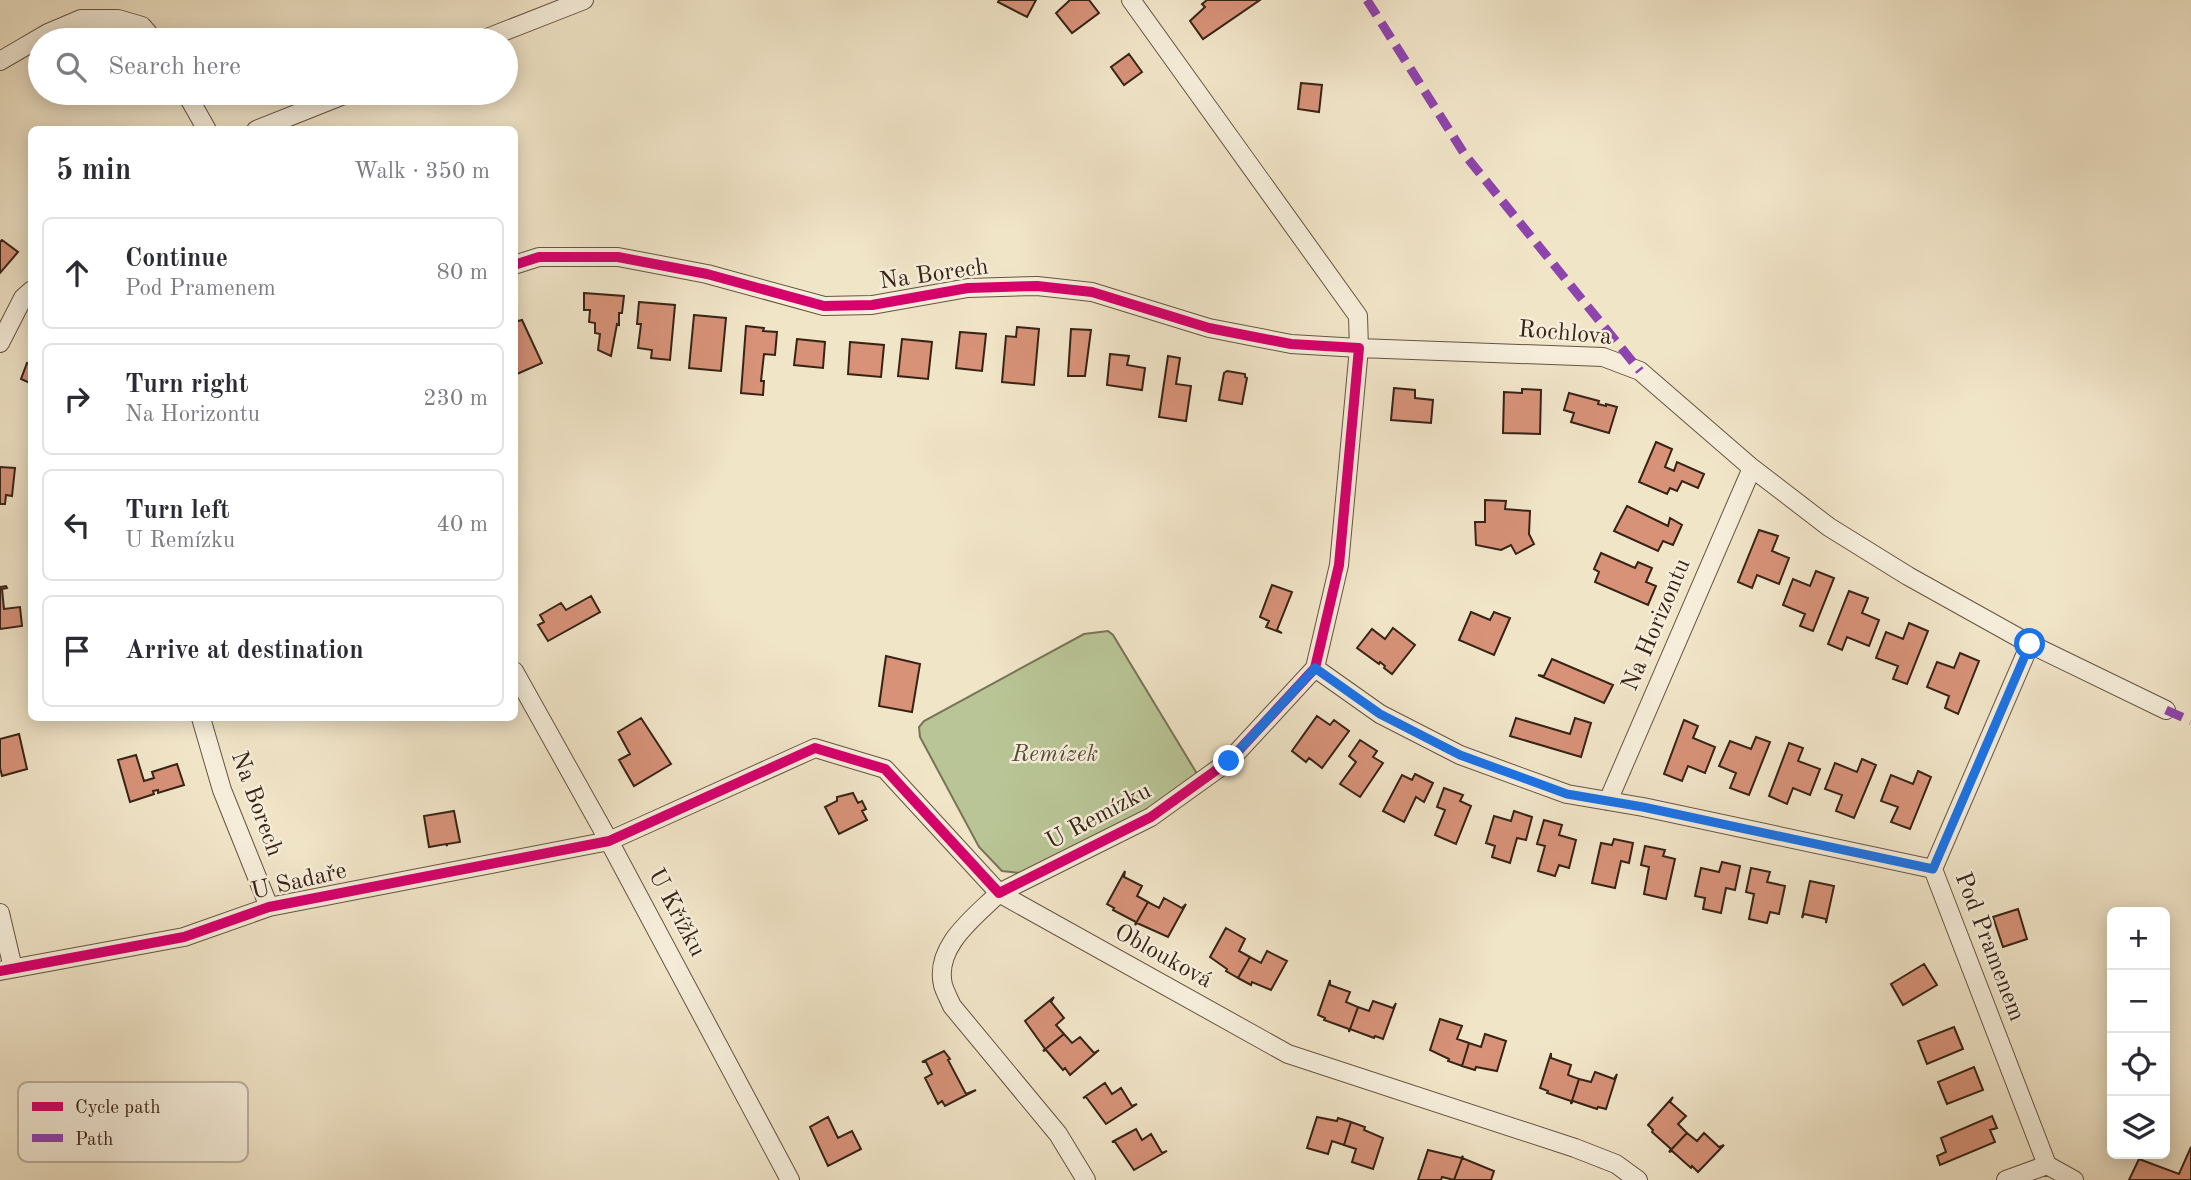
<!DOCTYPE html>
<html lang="en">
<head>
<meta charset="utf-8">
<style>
	body { margin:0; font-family:"Old Standard TT",serif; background:#f7f7f7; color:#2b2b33 }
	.controls { position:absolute; right:21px; bottom:21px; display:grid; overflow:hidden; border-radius:10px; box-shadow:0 4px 18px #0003 }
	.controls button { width:63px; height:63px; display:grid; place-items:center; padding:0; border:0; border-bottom:2px solid #e1e1e2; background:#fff; color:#2b2b33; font:35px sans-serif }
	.stop { position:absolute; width:21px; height:21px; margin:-16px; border:5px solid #1a73e8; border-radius:50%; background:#fff }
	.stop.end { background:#1a73e8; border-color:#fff; box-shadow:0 2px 7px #0008 }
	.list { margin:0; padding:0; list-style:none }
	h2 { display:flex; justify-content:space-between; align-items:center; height:91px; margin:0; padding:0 28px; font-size:30px }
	h2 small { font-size:23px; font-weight:400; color:#7c7c81 }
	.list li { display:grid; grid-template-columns:46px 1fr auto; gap:21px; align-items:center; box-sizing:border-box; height:112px; margin:0 14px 14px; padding:0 14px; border:2px solid #e1e1e2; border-radius:10px }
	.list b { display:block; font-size:26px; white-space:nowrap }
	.list p { margin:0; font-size:23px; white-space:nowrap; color:#7c7c81 }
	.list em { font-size:23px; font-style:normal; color:#7c7c81 }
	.icon { flex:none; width:38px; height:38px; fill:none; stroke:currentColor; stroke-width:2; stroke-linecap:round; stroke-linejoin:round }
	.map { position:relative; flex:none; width:2191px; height:1180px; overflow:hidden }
	.search { position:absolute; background:#fff; box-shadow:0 4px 18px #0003; left:28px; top:28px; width:490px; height:77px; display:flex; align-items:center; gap:18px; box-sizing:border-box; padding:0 24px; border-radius:38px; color:#7c7c81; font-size:26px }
	.panel { position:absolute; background:#fff; box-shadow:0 4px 18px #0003; left:28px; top:126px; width:490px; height:595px; border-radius:10px }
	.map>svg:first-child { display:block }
	.green { fill:#b9c596; stroke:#787456; stroke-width:2 }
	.building { fill:#d79278; stroke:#372316; stroke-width:2 }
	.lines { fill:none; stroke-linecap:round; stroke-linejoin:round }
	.minor-casing { stroke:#665442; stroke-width:20 }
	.minor { stroke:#f6eedb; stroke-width:18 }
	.quiet { stroke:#8e44ad; stroke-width:9; stroke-dasharray:18 9; stroke-linecap:butt }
	.cycleway-casing { stroke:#f6eedb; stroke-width:15 }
	.cycleway { stroke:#d6006c; stroke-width:10 }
	.route { stroke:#1a73e8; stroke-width:9 }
	.labels { text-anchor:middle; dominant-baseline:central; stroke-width:5; stroke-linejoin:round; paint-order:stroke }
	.street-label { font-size:24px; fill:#372316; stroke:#f6eedb }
	.park-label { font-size:24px; font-style:italic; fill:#584c36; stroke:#f6eedb }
	.key { fill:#f6eedb; stroke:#bdb1a0; stroke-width:2 }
	.key-label { font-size:19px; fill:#372316 }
</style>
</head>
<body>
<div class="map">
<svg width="2191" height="1180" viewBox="0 0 2191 1180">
	<rect width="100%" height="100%" fill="#f1e5c8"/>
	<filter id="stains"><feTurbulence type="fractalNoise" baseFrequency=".00286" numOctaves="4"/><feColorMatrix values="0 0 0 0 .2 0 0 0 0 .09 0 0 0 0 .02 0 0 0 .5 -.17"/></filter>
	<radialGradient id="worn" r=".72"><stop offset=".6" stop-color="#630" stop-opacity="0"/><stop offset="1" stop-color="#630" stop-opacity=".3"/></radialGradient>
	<!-- green -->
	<path class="green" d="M1108,631L1113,635L1196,772V784L1029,874L1002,871L979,847L920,737L919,727L924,721L1084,634Z"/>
	<!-- building -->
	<path class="building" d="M999,0H1036L1027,17L998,2Z
		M1070,0H1089L1099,13L1072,33L1056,13Z
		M1207,0H1260L1203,39L1190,21L1205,7L1202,4Z
		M1129,54L1142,72L1124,85L1111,67Z
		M1301,83L1322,85L1319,112L1298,109Z
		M2,240L18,252L0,273V242Z
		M584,293L624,296L622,313H619V325L617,324L611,356L598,350L600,334L595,333V323L589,322L590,310H584Z
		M639,302L675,305L670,360L651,358L652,350L638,348L641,324H637Z
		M694,315L726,318L721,371L689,368Z
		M514,316L518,321L522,320L542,363L517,374L514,370Z
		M746,326L764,328L763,331L777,332L775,355L764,354L761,381H764L763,395L741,393Z
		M1017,327L1039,329L1034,385L1002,382L1006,336L1016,337Z
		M1071,329L1091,330L1085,376H1068Z
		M960,332L986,334L982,371L956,368Z
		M797,339L825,342L823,368L794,365Z
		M902,339L932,342L928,379L898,376Z
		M850,342L884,345L881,377L848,374Z
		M1110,354L1129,356L1127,365L1145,368L1142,390L1107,385Z
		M1168,356L1180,358L1176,384L1191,386L1186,421L1159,417Z
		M27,363L32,365V384L21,379Z
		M1227,371L1245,374V377L1247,378L1242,404L1219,400L1224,373Z
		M1394,388L1415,390V398L1433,400L1431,423L1391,420Z
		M1522,389L1541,390L1540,434L1503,433L1504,392L1522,393Z
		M1569,393L1599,401L1598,404L1606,406V404L1617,407L1609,433L1571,422L1574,413L1564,410Z
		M1656,442L1672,449L1665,467L1674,471L1677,462L1704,474L1698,488L1682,481L1677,491L1670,488L1667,494L1639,482Z
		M0,467L15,468L12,496L6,495L5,504H0Z
		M1485,500L1506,501L1505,509L1530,511L1529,534L1534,544L1516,554L1511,545L1501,550L1476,545L1475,522H1485Z
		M1627,506L1668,526L1670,518L1682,525L1673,545L1663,541L1658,551L1614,531Z
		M1759,530L1778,536L1772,551L1789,558L1779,584L1757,575L1752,588L1738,582Z
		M1601,553L1635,568L1638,562L1652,568L1646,582L1656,586L1648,605L1595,582L1599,572L1594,569Z
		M1816,571L1834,578L1813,631L1800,626L1805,614L1783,605L1793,579L1810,586Z
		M1272,585L1292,592L1277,630L1282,633L1266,627L1269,621L1260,617Z
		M6,586L7,588L2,589L4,609L20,607L22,626L0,629V587Z
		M1849,591L1868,598L1862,613L1879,620L1869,646L1847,637L1842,650L1828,644Z
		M591,596L600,612L548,641L538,625L544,622L540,615L561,603L566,610Z
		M1471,612L1490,620L1494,612L1510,618L1494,655L1459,640Z
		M1909,623L1928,631L1907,684L1893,679L1898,666L1876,658L1886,632L1903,639Z
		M1393,628L1415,645L1392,674L1384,668L1385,666L1380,662L1379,664L1357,648L1372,629L1385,639Z
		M1960,653L1979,661L1958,714L1945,708L1949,696L1927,687L1937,662L1954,668Z
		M886,656L920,664L912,712L879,706Z
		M1552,659L1613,685L1604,703L1538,675L1544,676Z
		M1317,716L1330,725L1334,720L1349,731L1322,768L1309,758L1306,762L1292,751Z
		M641,718L671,764L634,786L619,760L630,754L618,732Z
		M1516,718L1570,734L1575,718L1591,723L1581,757L1510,736Z
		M1684,720L1698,726L1693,738L1715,747L1705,773L1688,766L1682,781L1664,774Z
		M19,734L27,769L2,776L0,768V739Z
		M1756,737L1770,742L1749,795L1730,788L1736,773L1719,766L1730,741L1751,749Z
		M1360,740L1377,751L1373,757L1383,763L1360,797L1340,784L1356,762L1349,756Z
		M1789,743L1803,748L1798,761L1820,769L1810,795L1793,788L1787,804L1769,796Z
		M136,755L144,781L154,778L152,772L177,764L184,785L158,793V790L153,791L154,794L130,802L118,760Z
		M1862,759L1876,765L1854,818L1836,811L1842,795L1825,789L1835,763L1857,772Z
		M1918,771L1931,777L1910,829L1891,822L1898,807L1881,801L1891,775L1913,784Z
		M1415,774L1433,783L1424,802L1416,797L1404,822L1383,811L1402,775L1412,780Z
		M1444,788L1463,795L1460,801L1471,806L1456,844L1435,835L1445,810L1437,807Z
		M853,793L858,803L862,801L866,809L862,811L867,820L839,834L825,807L837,801V797Z
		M454,811L460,842L447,844V846L446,844L429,847L424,816Z
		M1514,811L1532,817L1526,840L1517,838L1510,863L1492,857L1495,846L1486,843L1494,816L1511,821Z
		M1544,820L1562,825L1559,835L1576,840L1569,868L1559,865L1555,876L1538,871L1545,846L1537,844Z
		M1614,839L1633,843L1629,863L1621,861L1615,888L1592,883L1601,843L1612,845Z
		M1645,846L1665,850L1663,856L1675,859L1666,899L1644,894L1649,867L1641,865Z
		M1722,862L1740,866L1735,890L1726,888L1721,913L1703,909L1705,898L1695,896L1701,868L1719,872Z
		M1751,868L1770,872L1767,882L1785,886L1779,914L1770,912L1767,923L1749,919L1754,894L1746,892Z
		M1125,871L1124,877L1142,886L1137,896L1148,902L1135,925L1136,922L1113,910L1114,908L1107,904Z
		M1810,881L1834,886L1826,923V919L1804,914L1802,918Z
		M1164,898L1182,908L1186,904L1168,937L1137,923L1135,925L1148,902L1159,908Z
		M2018,909L2027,939L2003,947L1993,917Z
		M1226,928L1245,939L1239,951L1250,957L1238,978L1226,971L1227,969L1210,957Z
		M1267,951L1287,961L1271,990L1252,982L1251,985L1238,978L1250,957L1261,963Z
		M1924,964L1937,985L1903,1005L1891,984Z
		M1330,980V985L1350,992L1346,1002L1358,1007L1349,1032V1029L1324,1020L1325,1018L1318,1015Z
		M1054,997L1051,1002L1064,1018L1056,1025L1064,1034L1043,1051L1045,1049L1025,1021Z
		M1373,1001L1393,1008L1396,1003L1383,1039L1375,1036L1374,1038L1350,1029L1349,1032L1358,1007L1369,1011Z
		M1440,1019L1462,1026L1457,1039L1469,1043L1462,1066L1448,1061L1449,1059L1430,1050Z
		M1954,1027L1963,1049L1927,1064L1918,1041Z
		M1064,1034L1072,1043L1080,1037L1094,1053L1099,1050L1070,1075L1065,1068L1063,1070L1046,1050L1043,1051Z
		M1485,1034L1506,1041L1497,1071L1476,1067L1475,1070L1462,1066L1469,1043L1481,1047Z
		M944,1051L950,1059L948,1060L966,1094L976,1090L945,1106L942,1101L938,1104L925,1078L932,1074L926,1062H922Z
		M1551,1053V1058L1571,1065L1568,1075L1579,1079L1571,1104V1101L1547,1093L1548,1091L1540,1088Z
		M1974,1067L1983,1090L1947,1104L1938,1082Z
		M1595,1072L1614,1079L1617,1074L1606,1109L1598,1107L1597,1109L1573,1101L1571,1104L1579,1079L1591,1082Z
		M1105,1083L1112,1094L1121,1088L1132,1106L1137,1104L1106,1124L1086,1097L1083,1098Z
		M1673,1097L1670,1102L1686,1116L1678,1124L1687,1133L1669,1152L1671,1149L1652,1132L1653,1130L1648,1125Z
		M1992,1116L1997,1128L1990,1130L1995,1142L1940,1165L1937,1156L1946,1152L1941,1138Z
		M828,1117L838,1138L852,1131L861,1149L828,1166L810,1127Z
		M1317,1117L1337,1121L1338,1118L1351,1122L1344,1145L1332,1141L1328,1154L1307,1148Z
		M1351,1122L1365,1127L1364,1130L1383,1138L1373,1169L1352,1162L1356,1149L1344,1145Z
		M1136,1129L1142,1140L1151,1134L1162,1153L1167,1151L1134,1170L1115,1142H1112Z
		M1687,1133L1697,1141L1704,1133L1719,1147L1724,1145L1698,1172L1692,1166L1691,1168L1672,1151L1669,1152Z
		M2191,1147V1180H2129L2139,1159L2179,1174Z
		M1428,1150L1461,1158L1463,1156L1454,1180L1442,1177L1441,1180H1418Z
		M1463,1156L1462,1158L1494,1171L1491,1180H1454Z"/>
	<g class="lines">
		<defs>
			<path id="minor" d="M1131,0L1358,316L1359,348L1603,357L1640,371L1752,468L1829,527L1908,576L2030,644L2166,710
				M482,40L584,0
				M0,61L48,33L81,19H118L142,26L154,40
				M186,93L207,130
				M256,130L349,93
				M0,343L23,298L32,290
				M2030,644L1933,869L2047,1165L2074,1180
				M1315,668L1380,714L1460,755L1567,794L1643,807L1933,869
				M514,671L609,841L790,1180
				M201,718L222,790L269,907
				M1608,801L1752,468
				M0,913L13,968
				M0,971L184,937L269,907L609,841L815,748L885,769L999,893L1151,817L1229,761L1315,668L1339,565L1359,348L1291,344L1209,328L1092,292L1037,286L968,288L872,305L824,306L707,274L618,257H539L514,265
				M1086,1180L1058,1134L952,1006C949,999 945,992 943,985C934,946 975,917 999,893L1288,1054L1575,1148L1616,1164L1638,1180
				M2006,1180L2047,1165"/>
		</defs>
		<!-- minor casing -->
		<use href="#minor" class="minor-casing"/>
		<!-- minor -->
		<use href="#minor" class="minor"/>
		<!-- quiet -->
		<path class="quiet" d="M1367,0L1465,155L1640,371
			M2166,710L2191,721"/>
		<defs>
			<path id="cycleway" d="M0,971L184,937L269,907L609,841L815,748L885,769L999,893L1151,817L1229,761L1315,668L1339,565L1359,348L1291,344L1209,328L1092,292L1037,286L968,288L872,305L824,306L707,274L618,257H539L514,265"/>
		</defs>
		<!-- cycleway casing -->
		<use href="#cycleway" class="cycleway-casing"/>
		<!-- cycleway -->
		<use href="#cycleway" class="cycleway"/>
	</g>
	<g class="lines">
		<!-- route -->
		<path class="route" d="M1229,761L1315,668L1380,714L1460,755L1567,794L1643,807L1933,869L2030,644"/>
	</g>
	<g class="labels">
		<!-- street labels -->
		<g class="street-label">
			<text transform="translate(934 275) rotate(-8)">Na Borech</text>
			<text transform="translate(1565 334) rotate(5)">Rochlova</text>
			<text transform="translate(1657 625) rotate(-67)">Na Horizontu</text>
			<text transform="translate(256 804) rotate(70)">Na Borech</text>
			<text transform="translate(1099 817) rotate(-28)">U Remízku</text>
			<text transform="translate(299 882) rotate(-13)">U Sadaře</text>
			<text transform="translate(676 913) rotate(62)">U Křížku</text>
			<text transform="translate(1989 947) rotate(69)">Pod Pramenem</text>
			<text transform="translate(1163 957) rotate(29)">Oblouková</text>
		</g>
		<!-- park labels -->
		<g class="park-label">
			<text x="1055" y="755">Remízek</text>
		</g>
	</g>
	<!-- legend -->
	<rect x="18" y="1082" width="230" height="80" rx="10" class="key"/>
	<rect x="32" y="1102" width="31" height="9" fill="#d6006c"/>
	<rect x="32" y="1134" width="31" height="8" fill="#8e44ad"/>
	<g class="key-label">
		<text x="75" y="1113">Cycle path</text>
		<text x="75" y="1145">Path</text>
	</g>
	<rect width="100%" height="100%" filter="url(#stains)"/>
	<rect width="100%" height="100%" fill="url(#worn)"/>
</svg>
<div class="controls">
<button>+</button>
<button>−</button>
<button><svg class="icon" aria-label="locate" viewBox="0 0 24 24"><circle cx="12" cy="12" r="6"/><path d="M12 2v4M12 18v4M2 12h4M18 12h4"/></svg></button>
<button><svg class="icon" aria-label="layers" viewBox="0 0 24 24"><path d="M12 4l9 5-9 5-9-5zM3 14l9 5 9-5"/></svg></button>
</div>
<div class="stop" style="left:2030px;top:644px"></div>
<div class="stop end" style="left:1229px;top:761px"></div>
<div class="search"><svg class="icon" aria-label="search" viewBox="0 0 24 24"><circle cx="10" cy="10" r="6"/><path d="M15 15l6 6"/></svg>Search here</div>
<section class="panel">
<h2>5 min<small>Walk · 350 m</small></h2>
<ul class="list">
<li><svg class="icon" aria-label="ahead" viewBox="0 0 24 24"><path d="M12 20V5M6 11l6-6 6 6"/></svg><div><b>Continue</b><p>Pod Pramenem</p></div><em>80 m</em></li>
<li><svg class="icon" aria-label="right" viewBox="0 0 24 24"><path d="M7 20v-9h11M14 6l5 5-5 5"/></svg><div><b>Turn right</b><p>Na Horizontu</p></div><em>230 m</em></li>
<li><svg class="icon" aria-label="left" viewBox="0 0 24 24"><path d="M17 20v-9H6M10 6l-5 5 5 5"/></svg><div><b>Turn left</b><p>U Remízku</p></div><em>40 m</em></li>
<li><svg class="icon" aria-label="arrive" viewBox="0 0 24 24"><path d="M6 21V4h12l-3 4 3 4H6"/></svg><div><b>Arrive at destination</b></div></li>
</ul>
</section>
</div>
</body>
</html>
